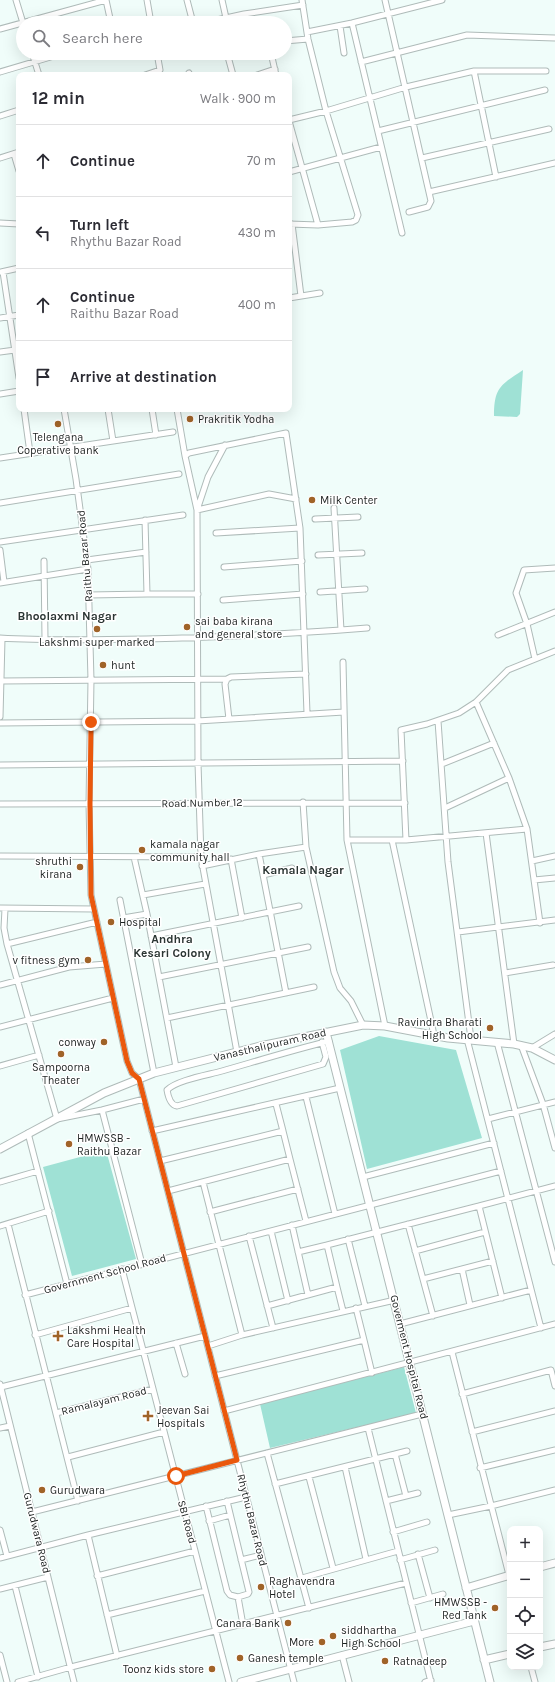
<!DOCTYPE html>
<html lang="en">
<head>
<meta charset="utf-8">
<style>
	body { margin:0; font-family:Karla,sans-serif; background:#f2f2f3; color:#2b2b33 }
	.controls { position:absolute; right:12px; bottom:12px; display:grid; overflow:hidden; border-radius:8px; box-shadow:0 4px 16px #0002 }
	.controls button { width:36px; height:36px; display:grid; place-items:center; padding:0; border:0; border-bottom:1px solid #e1e1e2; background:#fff; color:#2b2b33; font:20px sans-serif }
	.stop { position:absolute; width:12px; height:12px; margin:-9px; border:3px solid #ea580c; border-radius:50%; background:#fff }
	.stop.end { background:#ea580c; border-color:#fff; box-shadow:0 1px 4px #0008 }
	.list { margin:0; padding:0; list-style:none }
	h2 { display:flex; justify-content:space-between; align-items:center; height:52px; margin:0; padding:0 16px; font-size:17px }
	h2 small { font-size:13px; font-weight:400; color:#7c7c81 }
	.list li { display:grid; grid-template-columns:26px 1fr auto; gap:12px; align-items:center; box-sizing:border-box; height:72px; padding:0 16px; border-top:1px solid #e1e1e2 }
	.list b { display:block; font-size:15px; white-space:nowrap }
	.list p { margin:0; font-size:13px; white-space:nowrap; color:#7c7c81 }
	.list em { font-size:13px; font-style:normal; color:#7c7c81 }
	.icon { flex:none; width:22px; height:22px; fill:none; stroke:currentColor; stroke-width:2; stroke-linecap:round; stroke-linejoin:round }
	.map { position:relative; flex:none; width:555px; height:1682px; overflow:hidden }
	.search { position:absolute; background:#fff; box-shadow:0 4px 16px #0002; left:16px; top:16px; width:276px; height:44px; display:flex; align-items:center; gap:10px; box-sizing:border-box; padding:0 14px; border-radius:22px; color:#7c7c81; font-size:15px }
	.panel { position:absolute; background:#fff; box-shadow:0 4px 16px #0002; left:16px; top:72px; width:276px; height:340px; border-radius:8px }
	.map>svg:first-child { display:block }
	.green { fill:#9fe1d5 }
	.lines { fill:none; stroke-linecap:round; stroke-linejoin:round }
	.street-casing { stroke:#afbbb9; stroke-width:7 }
	.secondary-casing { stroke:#afbbb9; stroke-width:9 }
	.street { stroke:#fff; stroke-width:5 }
	.secondary { stroke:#fff; stroke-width:7 }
	.route { stroke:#ea580c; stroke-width:5 }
	.poi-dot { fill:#a06328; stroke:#fff; stroke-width:1.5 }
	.labels { text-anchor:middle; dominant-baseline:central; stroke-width:3; stroke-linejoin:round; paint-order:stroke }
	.poi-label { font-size:11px; fill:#1d2221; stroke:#fff; text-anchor:start }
	.street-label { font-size:11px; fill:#1d2221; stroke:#fff }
	.neighbourhood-label { font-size:12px; font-weight:bold; fill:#2b3533; stroke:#fff }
</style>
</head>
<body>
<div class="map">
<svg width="555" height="1682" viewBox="0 0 555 1682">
	<rect width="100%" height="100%" fill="#f0fdfa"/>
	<!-- green -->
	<path class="green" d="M523,370L520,414L517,417L494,416C494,387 501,385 523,370Z
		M379,1036L456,1050L482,1138L367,1169L340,1050Z
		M106,1150L136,1259L72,1276L43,1167Z
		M404,1367L416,1413L270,1448L260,1404Z"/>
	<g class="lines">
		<defs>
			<path id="street" d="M16,0L23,23
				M106,0L111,23
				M147,0L151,23
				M187,0L193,23
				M222,0L226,18
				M385,0L431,201L428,207L409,212
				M203,23L244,14L303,5
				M352,23L402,233
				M340,26L344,53
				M0,29L106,0
				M307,32L352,23L442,0
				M285,41L308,39
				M32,53L39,75
				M227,53L233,75
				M271,53L276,75
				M361,62L467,35L555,38
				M474,71L496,177
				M0,72L64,53
				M189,73L190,75
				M145,75L160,70L157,53
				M257,75L275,69
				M0,116L19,110
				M289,120L326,111L406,87L474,71H546
				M289,121L318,225
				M378,131L545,90
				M14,154L19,171
				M0,158L19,152
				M422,158L549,129
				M289,172L381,147
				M429,192L555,163
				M0,223L19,224
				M289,224L318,225L352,222L356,220L358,215L326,111L308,39L302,0
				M292,224L301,296
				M1,272L19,268
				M3,272L19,378
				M289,298L320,293
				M0,318L19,315
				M0,352L15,350
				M0,394L19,391
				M24,409L30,453
				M64,409L76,479L88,569L91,680L89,804L91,895L127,1061L132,1073L139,1079L294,1682
				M108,409L113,441
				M152,409L156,435
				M177,409L185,456
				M225,445L208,477L197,510L198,763L201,857L237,1052
				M0,458L173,432
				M296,499L269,494L197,510L185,456L189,453L286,433L300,528
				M0,503L179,474
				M334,508L341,630
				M315,519L358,517
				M216,533L300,528L307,713
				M0,542L183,515
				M0,550L4,582
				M318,555L362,553
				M87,560L146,552
				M44,561L45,639
				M224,567L302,561
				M0,583L88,569
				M320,592L365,589
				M147,594H198
				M89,595L147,594L145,520
				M223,600L303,594
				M498,635L555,612
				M0,638C48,641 97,640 146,639C220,637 294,634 367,628
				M535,659L527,624L516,593L524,570L555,568
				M343,662L347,840L385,1026
				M2,681L227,679
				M476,702L509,778L527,829L540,923
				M0,717L2,639
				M229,719L225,684L227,679L231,677L306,674
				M438,721L448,862L471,1039
				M0,723L197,721L344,712
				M442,764L494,743
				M0,765L403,761
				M303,802L306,847L334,972L340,988L351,1001L363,1025
				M0,804L405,803
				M445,808L509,778
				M486,833L514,1044
				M347,840H406L527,829
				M392,840L434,1035
				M406,840L401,730L427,724L459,713L476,702L508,670L555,651
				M259,854L286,993
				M0,856L201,857
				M134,857L147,914L176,1067
				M231,859L242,918
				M532,861L555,856
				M202,866L259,854L306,847
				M263,875L292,868
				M534,880L555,878
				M143,895L205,884
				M120,900L154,1073
				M0,908L94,909
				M5,909L4,928L7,944L57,1119L102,1110L144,1099
				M123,918L147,914
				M458,932L555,920
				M151,936L299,906
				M7,944L97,922
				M505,973L553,965
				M159,977L308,947
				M0,985L69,967L106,964
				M167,1018L314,987
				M0,1027L113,998
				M467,1039L541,1328
				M322,1042L326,1057L323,1064L177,1106C170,1105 168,1096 167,1090C177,1080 208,1075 222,1071C257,1061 293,1050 329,1041
				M497,1042L555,1262
				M521,1045L543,1104L555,1148
				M532,1048L555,1034
				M0,1066L39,1055
				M306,1097L335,1214
				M102,1110L142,1264
				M488,1119L555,1102
				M152,1131L340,1088
				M283,1131L290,1159
				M28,1133L67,1284
				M160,1161L283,1131L276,1104
				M363,1177L494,1143
				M0,1182L38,1171
				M203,1182L242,1335
				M168,1191L290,1159L306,1221
				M479,1206L555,1186
				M210,1212L298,1189
				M8,1224L78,1501
				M408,1224L433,1316
				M292,1225L308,1295
				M0,1226L49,1211
				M271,1231L288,1301
				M249,1236L273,1328
				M348,1239L365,1306
				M415,1251L485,1232
				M298,1252L327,1245
				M122,1269L229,1682
				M462,1269L470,1305
				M423,1279L493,1261
				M337,1287L327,1245L479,1206L502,1298
				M25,1295L501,1171
				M267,1306L337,1287L343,1311
				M400,1324L531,1290
				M35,1335L132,1308
				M364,1340L372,1373
				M176,1343L185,1374
				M208,1346L242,1335L395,1300
				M452,1352L509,1575
				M215,1376L364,1340L356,1308
				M0,1384L74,1682
				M1,1387L205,1336
				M462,1394L551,1370L555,1386
				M224,1411L555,1324
				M56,1413L153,1389
				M0,1428L10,1426
				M368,1428L431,1682
				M472,1432L555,1411
				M267,1453L309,1608
				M395,1454L406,1496
				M68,1457L164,1432
				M345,1467L366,1559
				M480,1468L555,1450
				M309,1477L333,1568
				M275,1484L407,1451
				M227,1501L249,1592L248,1594L238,1597L243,1625
				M386,1501L418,1493
				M206,1506L227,1591L230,1595L238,1597
				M32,1512L422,1414
				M448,1515L491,1506L555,1490
				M209,1521L230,1515
				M0,1530L7,1556
				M393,1532L427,1522
				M88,1535L246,1497
				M418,1554L430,1598
				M0,1558L88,1535L117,1656
				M241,1560L261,1555
				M400,1560L435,1550
				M97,1576L195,1551
				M302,1578L398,1551
				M15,1586L38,1677
				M0,1589L48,1577
				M411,1603L443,1594
				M107,1615L205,1591
				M0,1655L7,1682
				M342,1655L349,1682
				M531,1667L535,1682
				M18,1682L71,1667L406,1583
				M425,1682L431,1680"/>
			<path id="secondary" d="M326,1032L490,1682
				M0,1149L104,1093L154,1073L260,1046L363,1025L385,1026L448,1038L514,1044L532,1048L555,1060
				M540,1567L555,1563
				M466,1588L510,1575
				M540,1647L555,1644
				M484,1660L510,1654
				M241,1682L474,1621"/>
		</defs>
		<!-- street casing -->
		<use href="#street" class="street-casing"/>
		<!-- secondary casing -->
		<use href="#secondary" class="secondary-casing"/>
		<!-- street -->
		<use href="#street" class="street"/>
		<!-- secondary -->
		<use href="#secondary" class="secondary"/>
	</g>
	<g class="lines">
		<!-- route -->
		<path class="route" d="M91,722L90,804L91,895L127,1061L132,1073L139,1079L237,1460L176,1476"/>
	</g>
	<!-- markers -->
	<g class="poi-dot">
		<circle cx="190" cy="419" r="4"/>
		<circle cx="58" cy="424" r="4"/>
		<circle cx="312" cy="500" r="4"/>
		<circle cx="187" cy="627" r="4"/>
		<circle cx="97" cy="629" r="4"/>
		<circle cx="103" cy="665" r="4"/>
		<circle cx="142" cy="850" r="4"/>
		<circle cx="80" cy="867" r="4"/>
		<circle cx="111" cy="922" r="4"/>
		<circle cx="88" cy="960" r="4"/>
		<circle cx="490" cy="1028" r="4"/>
		<circle cx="104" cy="1042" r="4"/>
		<circle cx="61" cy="1054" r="4"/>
		<circle cx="69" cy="1144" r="4"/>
		<path d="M56 1330h4v4h4v4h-4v4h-4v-4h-4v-4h4z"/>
		<path d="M146 1410h4v4h4v4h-4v4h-4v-4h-4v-4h4z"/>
		<circle cx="42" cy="1490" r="4"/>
		<circle cx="261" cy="1587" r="4"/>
		<circle cx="495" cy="1608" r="4"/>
		<circle cx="288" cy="1623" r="4"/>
		<circle cx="333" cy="1636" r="4"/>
		<circle cx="322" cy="1642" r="4"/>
		<circle cx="240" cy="1658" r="4"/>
		<circle cx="385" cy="1661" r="4"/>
		<circle cx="212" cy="1669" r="4"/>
	</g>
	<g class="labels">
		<!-- poi labels -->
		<g class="poi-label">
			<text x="198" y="419">Prakritik Yodha</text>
			<text x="58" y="437" text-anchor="middle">Telengana<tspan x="58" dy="13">Coperative bank</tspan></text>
			<text x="320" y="500">Milk Center</text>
			<text x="195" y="621">sai baba kirana<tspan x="195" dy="13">and general store</tspan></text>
			<text x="97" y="642" text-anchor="middle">Lakshmi super marked</text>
			<text x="111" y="665">hunt</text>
			<text x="150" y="844">kamala nagar<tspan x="150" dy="13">community hall</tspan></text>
			<text x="72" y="861" text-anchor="end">shruthi<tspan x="72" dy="13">kirana</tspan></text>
			<text x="119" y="922">Hospital</text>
			<text x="80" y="960" text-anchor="end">v fitness gym</text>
			<text x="482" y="1022" text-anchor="end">Ravindra Bharati<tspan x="482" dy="13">High School</tspan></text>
			<text x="96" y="1042" text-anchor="end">conway</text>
			<text x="61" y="1067" text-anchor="middle">Sampoorna<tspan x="61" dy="13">Theater</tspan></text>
			<text x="77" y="1138">HMWSSB -<tspan x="77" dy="13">Raithu Bazar</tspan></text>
			<text x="67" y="1330">Lakshmi Health<tspan x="67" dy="13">Care Hospital</tspan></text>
			<text x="157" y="1410">Jeevan Sai<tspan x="157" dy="13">Hospitals</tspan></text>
			<text x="50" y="1490">Gurudwara</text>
			<text x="269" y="1581">Raghavendra<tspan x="269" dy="13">Hotel</tspan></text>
			<text x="487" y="1602" text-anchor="end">HMWSSB -<tspan x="487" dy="13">Red Tank</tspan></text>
			<text x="280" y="1623" text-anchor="end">Canara Bank</text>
			<text x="341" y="1630">siddhartha<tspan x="341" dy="13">High School</tspan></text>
			<text x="314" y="1642" text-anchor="end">More</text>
			<text x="248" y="1658">Ganesh temple</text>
			<text x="393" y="1661">Ratnadeep</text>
			<text x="204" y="1669" text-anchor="end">Toonz kids store</text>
		</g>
		<!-- street labels -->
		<g class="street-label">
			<text transform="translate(85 556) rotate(-95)">Raithu Bazar Road</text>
			<text transform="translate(202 803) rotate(-1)">Road Number 12</text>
			<text transform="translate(270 1045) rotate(-13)">Vanasthalipuram Road</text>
			<text transform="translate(105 1274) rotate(-15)">Government School Road</text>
			<text transform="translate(409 1357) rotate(76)">Goverment Hospital Road</text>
			<text transform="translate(104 1401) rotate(-14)">Ramalayam Road</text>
			<text transform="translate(252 1520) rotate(76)">Rhythu Bazar Road</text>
			<text transform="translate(187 1522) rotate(75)">SBI Road</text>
			<text transform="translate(37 1533) rotate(76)">Gurudwara Road</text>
		</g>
		<!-- neighbourhood labels -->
		<g class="neighbourhood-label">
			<text x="67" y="616">Bhoolaxmi Nagar</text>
			<text x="303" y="870">Kamala Nagar</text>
			<text x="172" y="939">Andhra<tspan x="172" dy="14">Kesari Colony</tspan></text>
		</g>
	</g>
</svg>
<div class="controls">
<button>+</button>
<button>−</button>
<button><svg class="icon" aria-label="locate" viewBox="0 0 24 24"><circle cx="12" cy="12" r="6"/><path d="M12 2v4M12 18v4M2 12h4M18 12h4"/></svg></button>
<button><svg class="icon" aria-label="layers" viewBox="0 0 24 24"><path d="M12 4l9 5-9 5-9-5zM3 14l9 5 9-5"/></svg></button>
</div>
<div class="stop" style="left:176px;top:1476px"></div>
<div class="stop end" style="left:91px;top:722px"></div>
<div class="search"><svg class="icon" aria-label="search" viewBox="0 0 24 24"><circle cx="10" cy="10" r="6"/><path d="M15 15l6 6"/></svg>Search here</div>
<section class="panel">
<h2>12 min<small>Walk · 900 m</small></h2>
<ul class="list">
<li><svg class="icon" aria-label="ahead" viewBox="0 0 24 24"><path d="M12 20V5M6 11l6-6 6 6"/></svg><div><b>Continue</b></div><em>70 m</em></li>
<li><svg class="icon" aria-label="left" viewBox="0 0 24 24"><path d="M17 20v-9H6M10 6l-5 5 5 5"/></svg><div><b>Turn left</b><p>Rhythu Bazar Road</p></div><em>430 m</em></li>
<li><svg class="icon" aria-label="ahead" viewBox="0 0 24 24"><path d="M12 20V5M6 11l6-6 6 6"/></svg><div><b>Continue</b><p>Raithu Bazar Road</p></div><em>400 m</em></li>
<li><svg class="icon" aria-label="arrive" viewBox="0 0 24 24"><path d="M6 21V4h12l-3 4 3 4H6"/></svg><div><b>Arrive at destination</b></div></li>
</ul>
</section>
</div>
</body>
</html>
